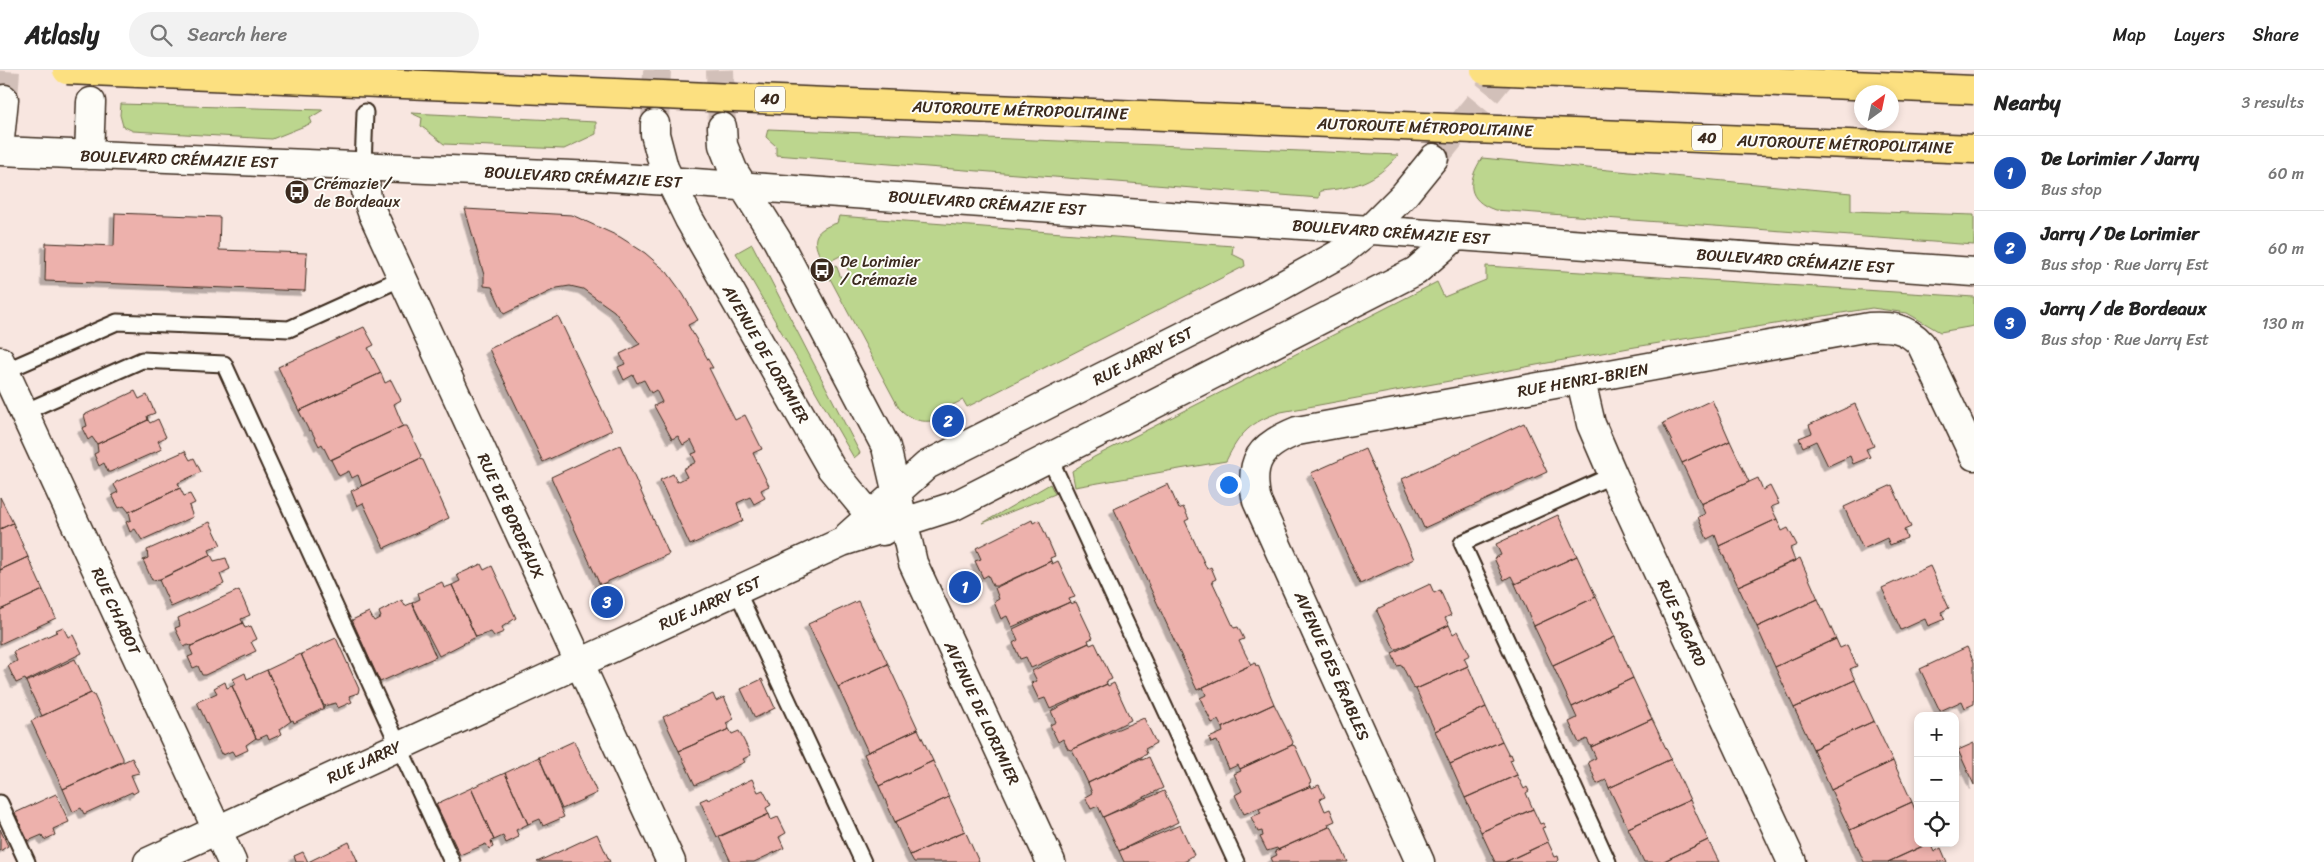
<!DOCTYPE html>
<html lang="en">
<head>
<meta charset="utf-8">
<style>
	body { margin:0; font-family:Sriracha,sans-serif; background:#f2f2f2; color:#222 }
	.controls { position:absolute; right:15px; bottom:15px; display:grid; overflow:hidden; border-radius:10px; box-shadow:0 2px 8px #0003 }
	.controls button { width:45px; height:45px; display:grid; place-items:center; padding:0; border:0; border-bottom:1px solid #e0e0e0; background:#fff; color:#222; font:25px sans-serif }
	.compass { position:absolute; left:1854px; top:15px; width:45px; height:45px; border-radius:50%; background:#fff; box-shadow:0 2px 8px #0003; rotate:33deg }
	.you { position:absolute; left:1228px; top:414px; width:18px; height:18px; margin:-12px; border:4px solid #fff; border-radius:50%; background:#1a73e8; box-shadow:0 0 0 8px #1a73e833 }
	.badge { display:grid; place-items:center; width:32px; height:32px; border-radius:50%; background:#d93025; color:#fff; font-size:16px; font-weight:700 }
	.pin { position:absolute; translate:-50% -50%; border:2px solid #fff; box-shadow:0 1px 5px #0006 }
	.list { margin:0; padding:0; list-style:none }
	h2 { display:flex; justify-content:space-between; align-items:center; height:65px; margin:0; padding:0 20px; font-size:21px }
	h2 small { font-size:16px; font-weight:400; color:#767676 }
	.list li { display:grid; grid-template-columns:32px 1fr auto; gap:15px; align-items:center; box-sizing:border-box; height:75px; padding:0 20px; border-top:1px solid #e0e0e0 }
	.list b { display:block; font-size:19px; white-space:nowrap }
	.list p { margin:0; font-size:16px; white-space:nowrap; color:#767676 }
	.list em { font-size:16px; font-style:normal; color:#767676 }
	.icon { flex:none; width:28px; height:28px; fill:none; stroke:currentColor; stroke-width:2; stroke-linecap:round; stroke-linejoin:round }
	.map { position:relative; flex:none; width:1974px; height:792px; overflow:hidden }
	header { display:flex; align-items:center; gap:30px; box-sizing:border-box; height:70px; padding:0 25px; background:#fff; border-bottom:1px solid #e0e0e0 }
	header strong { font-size:24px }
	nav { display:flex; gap:28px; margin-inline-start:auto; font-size:18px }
	.search { width:350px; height:45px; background:#f2f2f2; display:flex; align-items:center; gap:12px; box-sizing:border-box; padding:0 18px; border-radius:28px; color:#767676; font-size:19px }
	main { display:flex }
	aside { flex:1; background:#fff }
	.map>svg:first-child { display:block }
	.green { fill:#bcd68e; stroke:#7c8056 }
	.building { fill:#edb1ac; stroke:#3b2a1e; filter:url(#shadow) }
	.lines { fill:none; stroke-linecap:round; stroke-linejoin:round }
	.secondary-tunnel { stroke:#d2c0b9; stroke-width:28; stroke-dasharray:28 14; stroke-linecap:butt }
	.lane-casing { stroke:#3b2a1e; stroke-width:19 }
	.street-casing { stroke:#3b2a1e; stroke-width:31 }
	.secondary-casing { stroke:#3b2a1e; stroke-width:31 }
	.highway-casing { stroke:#3b2a1e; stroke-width:31 }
	.lane { stroke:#fdfcf7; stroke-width:15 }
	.street { stroke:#fdfcf7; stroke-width:28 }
	.secondary { stroke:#fdfcf7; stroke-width:28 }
	.highway { stroke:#fce080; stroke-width:28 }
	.highway-bridge-casing { stroke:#3b2a1e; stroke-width:31; stroke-linecap:butt }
	.highway-bridge { stroke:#fce080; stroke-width:28 }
	.labels { text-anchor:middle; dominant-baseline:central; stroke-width:4; stroke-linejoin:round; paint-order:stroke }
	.shield { fill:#fdfcf7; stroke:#75695f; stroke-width:1 }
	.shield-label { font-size:15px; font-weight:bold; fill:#3b2a1e }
	.street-label { font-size:16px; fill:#3b2a1e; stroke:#fdfcf7 }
	.poi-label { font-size:16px; fill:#3b2a1e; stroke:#fdfcf7; text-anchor:start }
</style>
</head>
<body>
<header>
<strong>Atlasly</strong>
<div class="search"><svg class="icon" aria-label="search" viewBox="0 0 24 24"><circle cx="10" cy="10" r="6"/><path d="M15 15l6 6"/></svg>Search here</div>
<nav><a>Map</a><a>Layers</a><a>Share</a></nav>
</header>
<main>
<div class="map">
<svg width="1974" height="792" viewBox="0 0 1974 792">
	<defs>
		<filter id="shadow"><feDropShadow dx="-4.5" dy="4.5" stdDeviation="0" flood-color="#0004"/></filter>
	</defs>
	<rect width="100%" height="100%" fill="#f8e6e0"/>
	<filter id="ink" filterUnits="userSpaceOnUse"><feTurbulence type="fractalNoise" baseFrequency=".02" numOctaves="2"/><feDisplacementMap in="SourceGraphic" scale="10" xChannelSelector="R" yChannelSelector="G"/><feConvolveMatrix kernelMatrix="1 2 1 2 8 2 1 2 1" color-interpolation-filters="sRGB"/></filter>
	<g filter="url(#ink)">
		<!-- green -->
		<path class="green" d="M121,34L323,40L310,48L312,53L272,69L133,61L123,56L120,45Z
			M411,43L596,52V64L564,79L444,74L421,56L422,48Z
			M768,59L1398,85C1376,112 1354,118 1320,121L1319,128L776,85V76L766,67Z
			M1482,88L1851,123V141L1974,145V175L1495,140C1466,130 1467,111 1482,88Z
			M839,146L1233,176L1232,184L1244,190L1245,196L967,337L963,330L946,338L949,346C930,354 914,354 899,338L826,201L836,195L841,208L850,203L840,186L824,194C812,172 810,161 837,153Z
			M752,174L860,383L854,388L736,183Z
			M1486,196L1974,227V256L1940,262L1907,243L1872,238L1629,278L1281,342C1250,352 1240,363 1226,391L1075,417L1072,401L1094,387L1437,212L1444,227L1486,210Z
			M1050,414L1055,424L983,453Z"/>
		<!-- building -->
		<path class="building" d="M465,139L572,145L620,167L645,183L667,202L683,224L698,250L688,255L713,298H709L735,350L745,345L762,379L753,383L769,416L761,420L765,428L754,434L750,427L737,433L743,451L690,475L660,410L673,404L677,412L687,407L683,399L696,392L692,384L697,382L691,370L683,375L678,366L672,369L654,336L662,332L656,320L651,323L644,310L637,313L633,305L624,310L618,297L625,294L620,284L640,274L614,241L583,219L570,216L557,218L504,244L492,217L484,216V205Z
			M115,143L220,147L219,180L307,183L305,221L45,211L46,173L114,176Z
			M558,246L612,360L543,392L489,279Z
			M364,257L374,275L368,278L381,303L299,341L278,297Z
			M381,303L385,313L391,310L401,330L394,334L403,356L330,390L322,374L319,376L311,360L309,361L299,341Z
			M135,321L139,329L147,325L155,343L147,346L148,350L97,374L92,367L88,370L82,358L87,356L84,345Z
			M1712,330L1730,371L1682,393L1663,353Z
			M1855,334L1874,376L1866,379L1870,387L1853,394L1850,386L1828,396L1816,371L1803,377L1799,368L1812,363L1809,355Z
			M158,349L166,367L158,371L162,379L110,402H108L104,393L99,396L94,384L98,382L97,374L148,350L150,353Z
			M1524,353L1547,402L1424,458L1402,409Z
			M403,356H407L421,386L419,389L362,416L358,405L352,408L349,401L339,406L331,390Z
			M1730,371L1749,412L1701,434L1682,393Z
			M620,375L669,484L600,515L551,407Z
			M1365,379L1414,489L1360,514L1311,403Z
			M185,381L190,390L194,388L201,402L178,413L180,418L129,442L124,436L119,438L112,425L118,422L114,415L116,412Z
			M419,389L423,390L449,448L384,478L363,433L357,436L351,421Z
			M1758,408L1763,420L1770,416L1779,434L1771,437L1777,449L1719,476L1715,465L1707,469L1698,447L1705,444L1701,434Z
			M1168,414L1179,439L1183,437L1189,449L1185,451L1207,499L1211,497L1216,509L1212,511L1234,558L1238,557L1244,569L1239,571L1251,595L1197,620L1114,439Z
			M1892,415L1911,457L1904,460L1907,468L1890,475L1887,468L1863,479L1844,437Z
			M180,418L184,426L190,424L195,433L189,436L193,447L142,470L135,459L130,462L126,452L131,450L129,442Z
			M0,427L13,453L0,459Z
			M1558,445L1577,486L1515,514L1511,506L1504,510L1494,488L1501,485L1496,474Z
			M1777,449L1782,461L1788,458L1797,475L1790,478L1795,491L1738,516L1719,476Z
			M1032,450L1033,453L1039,450L1055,486L1050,488L1051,491L997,516H993L988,505L983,508L975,491L981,489L976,478Z
			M210,452L221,475L209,480L211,485L160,509L152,510L143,490L148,488L147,480Z
			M13,453L28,487L0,500V459Z
			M211,485L214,491L226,488L230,499L220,504L224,514L171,537L159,510Z
			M1577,486L1596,527L1534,556L1515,514Z
			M28,487L43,520L0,540V500Z
			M1800,488L1818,529L1757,557L1738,516Z
			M1051,491L1052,494L1058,491L1075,527L1069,529L1070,532L1012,557L1007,546L1001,549L994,532L999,529L995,518Z
			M481,494L484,500L492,496L516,548L502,557L504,562L494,566L491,562L476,567L452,515L460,511L457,505Z
			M1930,496L1949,538L1941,542L1945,549L1928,556L1925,549L1901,560L1882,518Z
			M442,512L444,518L452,515L476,567L439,586L412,533L420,529L418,523Z
			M1430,514L1434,523L1440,520L1451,545L1445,548L1449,555L1397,579L1394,578L1377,541L1379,538Z
			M43,520L56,548L0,574V540Z
			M239,520L250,545L241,549L243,553L191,576L188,575L184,577L175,558L180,556L178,548Z
			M1596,527L1615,567L1553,596L1534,556Z
			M1818,529L1836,569L1775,597L1757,557Z
			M402,530L405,536L412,533L436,587L380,612L352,550L369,542L374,551L381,547L379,542Z
			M858,531L888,594L838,617L808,554Z
			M1070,532L1071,534L1076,532L1093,568L1088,570L1089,573L1031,598L1026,587L1020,589L1013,573L1018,570L1013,559Z
			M243,553L245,558L251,556L257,569L251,572L256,581L205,605H202L198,596L193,598L188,587L193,585L190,578L191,576Z
			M1449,555L1453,564L1458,561L1470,585L1464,588L1468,596L1416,619L1413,618L1402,595L1397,596L1392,583Z
			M63,557L68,567L73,565L82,583L26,611L25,609L16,613L8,596L17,591L13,582L57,562L56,560Z
			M1615,567L1633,608L1572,637L1553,596Z
			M336,568L359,619L358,623L349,626L352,632L338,638L336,633L324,636L301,584Z
			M1836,569L1840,578L1847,575L1857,596L1850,599L1855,610L1794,638L1775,597Z
			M1089,573L1090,575L1095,573L1112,609L1106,612L1107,614L1050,639L1045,628L1039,630L1031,613L1037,611L1032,601Z
			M1967,577L1974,592V634L1965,638L1962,631L1940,641L1920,599Z
			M301,584L324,638L294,653L293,650L291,651L267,600Z
			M75,589L91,623L42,646L26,612Z
			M1255,593L1256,596L1258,595L1274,634L1222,658L1218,650L1212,653L1200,628L1206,625L1203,617Z
			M888,594L918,659L868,682L838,617Z
			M1468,596L1486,637L1435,661L1416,619Z
			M267,600L291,651L280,659L282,664L269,670L267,665L258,669L256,668L232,616L236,614L233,609L245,603L247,609Z
			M1633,608L1652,649L1591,677L1587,669L1579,673L1569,652L1577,648L1572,637Z
			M762,609L775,638L755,648L741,619Z
			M1855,610L1874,651L1813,679L1794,638Z
			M225,612L227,618L232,616L256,668L246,675L248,680L235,686L232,681L223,685V683L221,684L197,632L217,623L214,618Z
			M1114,613L1131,650L1071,680L1068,679L1063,669L1058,672L1050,655L1056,652L1051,641L1107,614L1108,616Z
			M91,623L94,625L123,688V691L63,719L31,651Z
			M713,624L716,631L724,627L734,649L726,653L729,659L679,681L663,647Z
			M1274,634L1293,672L1292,675L1240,699L1238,695L1229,699L1217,671L1211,673L1209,668L1223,662L1222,658Z
			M1486,637L1502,671L1450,694L1435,661Z
			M1144,648L1156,673L1145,679L1147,684L1088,713L1072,679Z
			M1652,649L1671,689L1609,718L1606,710L1597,714L1588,692L1596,688L1591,677Z
			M1874,651L1893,691L1831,720L1813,679Z
			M729,659L732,664L739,661L751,685L743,689L745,692L695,715L679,681Z
			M918,659L933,691L879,716L864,684Z
			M574,671L597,723L562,739L539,687Z
			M1502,671L1509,685L1511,684L1513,689L1510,690L1517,705L1465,728L1450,694Z
			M1974,673V715L1958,680Z
			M1292,675L1295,676L1311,712L1309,713L1311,716L1244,744L1235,725L1242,721L1234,704L1241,701L1240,699Z
			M539,687L564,747L543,756L540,749L528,754L505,703Z
			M1149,687L1163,718L1103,747L1098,736L1091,739L1085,727L1092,723L1088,713L1142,688V690Z
			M132,688L139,703L131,705L138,721L133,724L132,722L84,744L81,738L73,742L63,719Z
			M1671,689L1690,730L1628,758L1609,718Z
			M933,691L949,727L895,752L879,716Z
			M1893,691L1912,732L1850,760L1831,720Z
			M505,703L528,754L516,760L519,767L506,773L503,766L494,770L471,718Z
			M1517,705L1524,719L1527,717L1529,721L1526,723L1533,739L1481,762L1465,728Z
			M752,709L758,722L763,720L771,735L766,738L769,744L717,767L700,731L707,728L708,730Z
			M1319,715L1325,727L1320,729L1325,741L1330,739L1335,751L1328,754L1329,757L1278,780L1277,778L1267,781L1260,767L1263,766L1262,761L1258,762L1251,747L1261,743L1259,739L1311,716L1312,718Z
			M471,718L494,770L491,771L493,777L489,779L486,774L460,785L436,734Z
			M1164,721L1178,752L1119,781L1103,747Z
			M56,724L69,752L53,759L55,765L44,770L42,765L28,771L15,743Z
			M949,727L965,761L910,785L895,752Z
			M1690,730L1708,770L1662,792H1644L1628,758Z
			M1912,732L1915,740L1918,738V773H1929L1888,792H1864L1850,760Z
			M1533,739L1540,754L1543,753L1545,757L1542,758L1548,772L1505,792H1495L1481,762Z
			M769,744L771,750L778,747L786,763L779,767L784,778L754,792H731L719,767Z
			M1180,755L1194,785L1188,788V790L1183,792H1124L1119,781Z
			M1329,757L1332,758L1348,792H1273L1271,788L1277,785L1275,781Z
			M0,759L8,776L0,781Z
			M965,761L979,792H914L910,785Z
			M597,764L610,792H537Z
			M1708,770L1719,792H1662Z
			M349,772L358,792H296L294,786L303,782L308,792Z
			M1548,772L1555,787L1558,786L1559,790L1557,792H1505Z
			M1930,773L1934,782L1941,778L1947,792H1888Z"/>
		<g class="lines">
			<!-- secondary-tunnel -->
			<path class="secondary-tunnel" d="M720,0L722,57
				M4,29L6,0
				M655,54L657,0
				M1434,88L1506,0"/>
			<defs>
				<path id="lane" d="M363,97L365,42
					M5,301L117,252L289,259L402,208
					M24,342L142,290L224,294L452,792
					M1050,389L1236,792
					M737,521L863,792
					M0,733L27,792
					M1608,792L1462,473L1613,405"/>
				<path id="street" d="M363,97L367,128L372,142L671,792
					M0,291L232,792
					M1581,311L1591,354L1613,405L1792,792
					M1420,792L1257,431C1248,391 1260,376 1297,361L1869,257C1890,256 1906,257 1921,274L1974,386"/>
				<path id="secondary" d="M655,54V64L664,98L689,149L831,398L883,461
					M722,57L723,75L733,100L777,170L886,377L913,493L1051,792
					M0,69L4,29
					M0,81L595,106L1974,202
					M89,85L91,32
					M848,466L927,395L1265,225L1339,184L1370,159L1404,125L1434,88
					M148,792L842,472L954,436L1416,201L1455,167"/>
				<path id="highway" d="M1473,59L1974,79"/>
			</defs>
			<!-- lane casing -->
			<use href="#lane" class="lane-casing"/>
			<!-- street casing -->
			<use href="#street" class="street-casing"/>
			<!-- secondary casing -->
			<use href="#secondary" class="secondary-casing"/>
			<!-- highway casing -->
			<use href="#highway" class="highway-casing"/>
			<!-- lane -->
			<use href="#lane" class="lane"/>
			<!-- street -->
			<use href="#street" class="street"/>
			<!-- secondary -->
			<use href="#secondary" class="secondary"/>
			<!-- highway -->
			<use href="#highway" class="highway"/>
			<defs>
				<path id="highway-bridge" d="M67,0L1473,59
					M1485,0L1974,20"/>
			</defs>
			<!-- highway-bridge casing -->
			<use href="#highway-bridge" class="highway-bridge-casing"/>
			<!-- highway-bridge -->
			<use href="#highway-bridge" class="highway-bridge"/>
		</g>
	</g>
	<!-- icons -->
	<defs>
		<symbol id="bus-disc" viewBox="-11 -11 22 22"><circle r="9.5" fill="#3b2a1e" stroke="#fdfcf7"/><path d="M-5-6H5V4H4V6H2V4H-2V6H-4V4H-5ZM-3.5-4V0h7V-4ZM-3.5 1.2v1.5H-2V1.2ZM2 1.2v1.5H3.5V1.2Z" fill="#fff"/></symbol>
	</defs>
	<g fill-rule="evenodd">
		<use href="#bus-disc" x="283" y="108" width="28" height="28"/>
		<use href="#bus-disc" x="808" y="186" width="28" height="28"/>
	</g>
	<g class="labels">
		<!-- shield labels -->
		<g class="shield">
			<rect x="755" y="16.5" width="30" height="25" rx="4"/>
			<rect x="1692" y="55.5" width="30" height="25" rx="4"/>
		</g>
		<g class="shield-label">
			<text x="770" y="29">40</text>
			<text x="1707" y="68">40</text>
		</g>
		<!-- street labels -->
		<g class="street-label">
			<text transform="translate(1020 40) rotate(2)">AUTOROUTE MÉTROPOLITAINE</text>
			<text transform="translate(1425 57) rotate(2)">AUTOROUTE MÉTROPOLITAINE</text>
			<text transform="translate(1845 74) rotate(2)">AUTOROUTE MÉTROPOLITAINE</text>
			<text transform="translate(179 89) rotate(2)">BOULEVARD CRÉMAZIE EST</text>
			<text transform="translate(583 107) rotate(3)">BOULEVARD CRÉMAZIE EST</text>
			<text transform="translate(987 133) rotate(4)">BOULEVARD CRÉMAZIE EST</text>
			<text transform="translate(1391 162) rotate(4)">BOULEVARD CRÉMAZIE EST</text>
			<text transform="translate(1795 191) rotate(4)">BOULEVARD CRÉMAZIE EST</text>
			<text transform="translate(766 284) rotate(60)">AVENUE DE LORIMIER</text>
			<text transform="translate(1143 286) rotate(-27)">RUE JARRY EST</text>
			<text transform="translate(1583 310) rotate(-10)">RUE HENRI-BRIEN</text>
			<text transform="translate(511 446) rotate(65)">RUE DE BORDEAUX</text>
			<text transform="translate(710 533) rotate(-24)">RUE JARRY EST</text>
			<text transform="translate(116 541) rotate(65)">RUE CHABOT</text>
			<text transform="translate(1682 553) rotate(65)">RUE SAGARD</text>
			<text transform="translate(1332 596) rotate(66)">AVENUE DES ÉRABLES</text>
			<text transform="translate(982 643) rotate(65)">AVENUE DE LORIMIER</text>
			<text transform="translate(364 692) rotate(-25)">RUE JARRY</text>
		</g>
		<!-- poi labels -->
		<g class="poi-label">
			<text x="314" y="113">Crémazie /<tspan x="314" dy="18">de Bordeaux</tspan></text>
			<text x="840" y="191">De Lorimier<tspan x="840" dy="18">/ Crémazie</tspan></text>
		</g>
	</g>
</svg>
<div class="controls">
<button>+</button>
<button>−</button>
<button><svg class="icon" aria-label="locate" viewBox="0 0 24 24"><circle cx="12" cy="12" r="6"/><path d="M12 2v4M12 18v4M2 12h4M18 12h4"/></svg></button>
</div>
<svg class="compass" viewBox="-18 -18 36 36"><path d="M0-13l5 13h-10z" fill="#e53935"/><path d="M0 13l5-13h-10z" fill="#767676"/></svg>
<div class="you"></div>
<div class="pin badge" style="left:965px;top:517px;background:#1a4fb4">1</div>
<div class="pin badge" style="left:948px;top:351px;background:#1a4fb4">2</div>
<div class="pin badge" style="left:607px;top:532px;background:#1a4fb4">3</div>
</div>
<aside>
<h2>Nearby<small>3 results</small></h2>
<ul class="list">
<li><span class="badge" style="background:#1a4fb4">1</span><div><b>De Lorimier / Jarry</b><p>Bus stop</p></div><em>60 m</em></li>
<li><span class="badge" style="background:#1a4fb4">2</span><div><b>Jarry / De Lorimier</b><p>Bus stop · Rue Jarry Est</p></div><em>60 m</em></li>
<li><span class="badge" style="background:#1a4fb4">3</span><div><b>Jarry / de Bordeaux</b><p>Bus stop · Rue Jarry Est</p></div><em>130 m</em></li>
</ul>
</aside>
</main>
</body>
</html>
